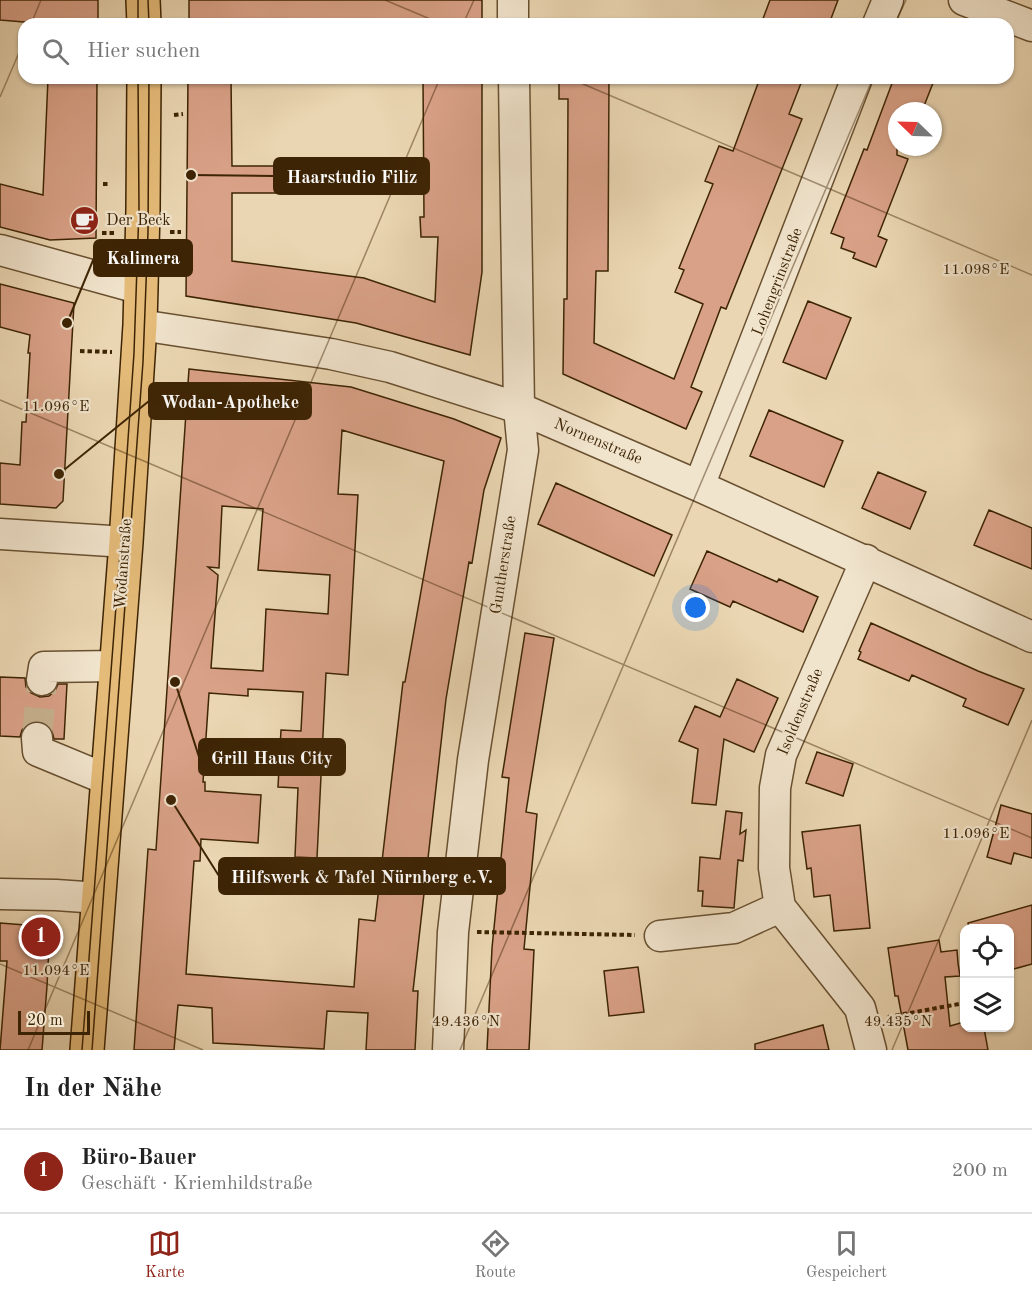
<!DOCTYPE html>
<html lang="de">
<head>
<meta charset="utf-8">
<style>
	body { margin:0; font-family:"Old Standard TT",serif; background:#f6f6f6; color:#222 }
	.controls { position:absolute; right:18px; bottom:18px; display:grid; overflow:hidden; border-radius:12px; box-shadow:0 2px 4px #0004 }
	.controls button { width:54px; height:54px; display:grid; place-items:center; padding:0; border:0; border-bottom:2px solid #e0e0e0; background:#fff; color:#222; font:30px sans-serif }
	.compass { position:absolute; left:888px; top:102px; width:54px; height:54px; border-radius:50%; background:#fff; box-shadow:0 2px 4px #0004; rotate:293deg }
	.scale { position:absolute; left:18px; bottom:15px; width:72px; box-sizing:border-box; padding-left:6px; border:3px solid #3d2404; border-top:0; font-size:16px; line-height:21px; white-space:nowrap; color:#3d2404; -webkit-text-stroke:4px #f1e4cd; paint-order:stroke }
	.you { position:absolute; left:696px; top:608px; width:21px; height:21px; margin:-15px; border:4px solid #fff; border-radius:50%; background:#1a73e8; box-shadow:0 0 0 9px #1a73e833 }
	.badge { display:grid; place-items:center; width:39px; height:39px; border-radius:50%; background:#8f2418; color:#fff; font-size:20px; font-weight:700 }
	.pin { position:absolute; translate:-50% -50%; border:3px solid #fff; box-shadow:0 2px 6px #0006 }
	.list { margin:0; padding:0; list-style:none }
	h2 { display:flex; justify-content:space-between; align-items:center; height:78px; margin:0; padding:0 24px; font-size:26px }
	h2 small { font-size:20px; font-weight:400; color:#767676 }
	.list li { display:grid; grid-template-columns:39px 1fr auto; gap:18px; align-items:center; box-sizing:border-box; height:84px; padding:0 24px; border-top:2px solid #e0e0e0 }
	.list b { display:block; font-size:22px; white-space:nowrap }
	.list p { margin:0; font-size:20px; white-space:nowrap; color:#767676 }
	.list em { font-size:20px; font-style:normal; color:#767676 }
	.icon { flex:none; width:33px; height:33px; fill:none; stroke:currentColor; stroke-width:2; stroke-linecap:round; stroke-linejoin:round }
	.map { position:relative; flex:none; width:1032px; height:1050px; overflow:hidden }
	.search { position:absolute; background:#fff; box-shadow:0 2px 4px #0004; left:18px; right:18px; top:18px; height:66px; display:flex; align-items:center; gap:15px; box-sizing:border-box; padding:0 21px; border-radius:18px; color:#767676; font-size:22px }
	.sheet { height:162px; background:#fff }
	nav { display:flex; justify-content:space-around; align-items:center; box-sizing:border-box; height:84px; border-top:2px solid #e0e0e0; background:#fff; font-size:16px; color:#767676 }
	nav a { display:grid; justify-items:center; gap:3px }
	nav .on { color:#8f2418 }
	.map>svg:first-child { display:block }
	.building { fill:#d9a187; stroke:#3d2404; stroke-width:1.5; fill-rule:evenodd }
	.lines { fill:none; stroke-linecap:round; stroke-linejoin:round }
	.minor-tunnel { stroke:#c7b28f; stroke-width:30; stroke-dasharray:30 15; stroke-linecap:butt }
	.minor-casing { stroke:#685030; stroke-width:33 }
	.major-casing { stroke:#3d2404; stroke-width:36 }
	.path { stroke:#3d2404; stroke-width:4; stroke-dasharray:4.5 3; stroke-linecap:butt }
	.minor { stroke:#f1e4cd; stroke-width:30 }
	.major { stroke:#e5bb79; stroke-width:33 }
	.tram { stroke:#3d2404; stroke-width:1.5 }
	.ticks { fill:none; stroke:#3d2404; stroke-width:1.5; stroke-opacity:0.45 }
	.labels { text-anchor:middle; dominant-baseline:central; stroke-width:4.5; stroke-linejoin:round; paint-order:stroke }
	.poi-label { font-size:16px; fill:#3d2404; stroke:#f1e4cd; text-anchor:start }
	.street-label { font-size:16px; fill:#3d2404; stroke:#f1e4cd }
	.ticks-label { font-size:15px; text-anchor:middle; fill:#3d2404; stroke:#f1e4cd; stroke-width:4.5; stroke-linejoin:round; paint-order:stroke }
	.leader { fill:none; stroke:#3d2404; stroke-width:2 }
	.callout-dot { fill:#3d2404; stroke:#f1e4cd; stroke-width:2 }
	.callout { fill:#3d2404; stroke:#3d2404; stroke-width:2 }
	.callout-label { font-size:18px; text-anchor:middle; font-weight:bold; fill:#fff }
</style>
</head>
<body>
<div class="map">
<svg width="1032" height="1050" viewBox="0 0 1032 1050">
	<rect width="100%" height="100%" fill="#ead6b2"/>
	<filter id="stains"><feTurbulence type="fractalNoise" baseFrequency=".00333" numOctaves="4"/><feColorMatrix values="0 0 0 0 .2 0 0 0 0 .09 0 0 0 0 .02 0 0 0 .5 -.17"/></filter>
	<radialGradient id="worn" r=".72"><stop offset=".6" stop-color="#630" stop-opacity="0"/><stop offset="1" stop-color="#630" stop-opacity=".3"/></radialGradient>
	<!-- building -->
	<path class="building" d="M0,0H98V24H48L0,20Z
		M189,0H482V24L231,22V24H189Z
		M770,0H838L829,24H761Z
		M48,78H97L96,238L50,240L0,227V184L43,195Z
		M188,78H231L232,166H276V193H232V261L364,278L435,302L438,237H421L420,217H424L423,78H482V272L470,355L356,323L186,296Z
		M559,78H609L608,271H596L594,343L674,379L703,304L675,292L684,270L679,268L713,184L705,181L719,146L733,151L760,78H803L789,114L802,119L726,309L721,307L691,387L702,392L686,429L563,374L564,299H567L568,99H559Z
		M894,78H935L922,111H897V155L908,159L878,236L887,240L876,267L853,258L855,253L841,248L844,238L831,233L864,149L867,150Z
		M0,284L74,303L63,501L56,508L0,504V463L20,465L22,422H26L30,353H28L30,335L0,327Z
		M808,301L851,318L826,379L783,362Z
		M189,369L351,387L454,419L501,438L484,490L472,563L469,562L446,699L413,991H418L415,1050H366L368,1013L327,1011L324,1049L213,1043L212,1008L178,1005L174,1050H134L148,849L156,850ZM342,430L444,461L405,682H403L375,921L359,919L354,987L186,974L194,861H200L201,839L258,843L261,795L205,791V782H203L209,693L248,696V689L303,692L301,731L281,730L278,787L298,788L295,857L317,858L326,673L348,675L358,495L338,494ZM222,506L263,509L258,570L330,575L328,614L266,609L263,671L211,668L218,575L208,567L219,568Z
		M769,410L843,441L824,487L750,456Z
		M878,472L926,492L910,529L862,508Z
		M556,483L672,535L654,576L538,524Z
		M989,510L1032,528V569L974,545Z
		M707,551L777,582L779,579L818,597L803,632L733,601L730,607L690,589Z
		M871,623L978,671L1024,689L1008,725L963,706L966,699L912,675L909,681L858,659L861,652L859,651Z
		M525,633L554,638L526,812L537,814L524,949L534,950L529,1050H487L492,948L509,778L502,777Z
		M0,677L25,678L26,687L31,693L40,697L49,696L55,691L58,684H67L64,739H54L51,728L45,723L36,721L27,724L22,730L20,737L0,736Z
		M737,679L778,698L754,752L724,739L716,805L692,803L698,749L679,741L695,706L720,717Z
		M817,752L853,764L843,796L806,783Z
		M1001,805L1032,814V858L1014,853L1011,864L987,857Z
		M726,811L742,813L740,834L746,830L743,861L738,860L734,908L702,906L703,891H698L700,857L720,859Z
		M860,825L870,928L834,931L830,895L814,897L811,868L807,869L802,832Z
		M1032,905V964L1010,970V928H969L968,923Z
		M0,923L50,927L47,986L42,1050H0L7,961H0Z
		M939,940L941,952L957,950L958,963L960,976L945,977L950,1026L964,1022V1028H984L988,1050H908L898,996H895L888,948Z
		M638,967L644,1012L609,1016L604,971Z
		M823,1025L829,1050H755V1044Z"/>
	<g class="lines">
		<!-- minor-tunnel -->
		<path class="minor-tunnel" d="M37,738L42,680"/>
		<defs>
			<path id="minor" d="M513,0V24
				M964,0L1032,26
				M878,24L888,0
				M0,250L142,289
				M140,325L331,354L390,367L519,408L699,486L1032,637
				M699,486L857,78
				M0,534L126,542
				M866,560L781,755L775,788L774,868L780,907L860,1008L871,1050
				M42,680L44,667L116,666
				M37,738L38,751L108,780
				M0,894L56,895L99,898
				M660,936L734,928L780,907
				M448,1050L453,932L473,760L523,450L519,408L514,78"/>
			<path id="major" d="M143,0L144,24
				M87,1050L126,542L140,325L143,210L144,78"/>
		</defs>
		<!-- minor casing -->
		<use href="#minor" class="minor-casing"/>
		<!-- major casing -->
		<use href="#major" class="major-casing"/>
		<!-- path -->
		<path class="path" d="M174,115L183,114
			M103,184H110
			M170,232H181
			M102,233H114
			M80,351L112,352
			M477,932L635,935
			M888,1017L959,1004"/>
		<!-- minor -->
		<use href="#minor" class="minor"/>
		<!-- major -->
		<use href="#major" class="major"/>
		<!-- tram -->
		<path class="tram" d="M138,0V24
			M148,0L149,24
			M82,1050L121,541L134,353L139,209L138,78
			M92,1050L143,362L148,232L149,78"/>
	</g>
	<!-- ticks -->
	<path class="ticks" d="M385,0L442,24M31,24L41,0M463,24L474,0M895,24L906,0M569,78L1032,275M0,97L24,41M0,400L1032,838M0,964L203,1050M28,1050L440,78M460,1050L873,78M892,1050L1032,720"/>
	<!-- icons -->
	<defs>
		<symbol id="cafe-disc" viewBox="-11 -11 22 22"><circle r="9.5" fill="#8f2418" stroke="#f1e4cd"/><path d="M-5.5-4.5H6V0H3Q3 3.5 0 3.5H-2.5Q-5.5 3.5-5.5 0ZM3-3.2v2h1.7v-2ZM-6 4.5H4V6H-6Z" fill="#fff"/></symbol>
	</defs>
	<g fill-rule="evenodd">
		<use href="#cafe-disc" x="68" y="204" width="33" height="33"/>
	</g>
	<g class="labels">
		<!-- poi labels -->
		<g class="poi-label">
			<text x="106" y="221">Der Beck</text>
		</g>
		<!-- street labels -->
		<g class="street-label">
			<text transform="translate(778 282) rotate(-69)">Lohengrinstraße</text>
			<text transform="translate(598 442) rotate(23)">Nornenstraße</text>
			<text transform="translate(124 564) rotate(-86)">Wodanstraße</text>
			<text transform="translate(504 565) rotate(-81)">Guntherstraße</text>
			<text transform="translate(801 712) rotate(-67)">Isoldenstraße</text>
		</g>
	</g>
	<g class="ticks-label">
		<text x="976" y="274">11.098°E</text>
		<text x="56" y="411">11.096°E</text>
		<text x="976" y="838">11.096°E</text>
		<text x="56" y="975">11.094°E</text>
		<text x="466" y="1026">49.436°N</text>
		<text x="898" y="1026">49.435°N</text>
	</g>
	<!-- callouts -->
	<path class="leader" d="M191 175L274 176M67 323L94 258M59 474L149 401M175 682L199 757M171 800L219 876"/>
	<g class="callout-dot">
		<circle cx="191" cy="175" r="6"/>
		<circle cx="67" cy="323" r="6"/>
		<circle cx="59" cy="474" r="6"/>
		<circle cx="175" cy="682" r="6"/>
		<circle cx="171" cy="800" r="6"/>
	</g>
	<g class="callout">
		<rect x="274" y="158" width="155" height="36" rx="6"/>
		<rect x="94" y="240" width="98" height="36" rx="6"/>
		<rect x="149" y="383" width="162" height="36" rx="6"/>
		<rect x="199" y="739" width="146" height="36" rx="6"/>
		<rect x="219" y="858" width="286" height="36" rx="6"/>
	</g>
	<g class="callout-label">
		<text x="352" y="183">Haarstudio Filiz</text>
		<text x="143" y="264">Kalimera</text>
		<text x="230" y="408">Wodan-Apotheke</text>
		<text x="272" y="764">Grill Haus City</text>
		<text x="362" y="883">Hilfswerk &amp; Tafel Nürnberg e.V.</text>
	</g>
	<rect width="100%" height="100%" filter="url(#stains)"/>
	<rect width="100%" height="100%" fill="url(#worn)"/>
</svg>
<div class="controls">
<button><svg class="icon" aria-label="locate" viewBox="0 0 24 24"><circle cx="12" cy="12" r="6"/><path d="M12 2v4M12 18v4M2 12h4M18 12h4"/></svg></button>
<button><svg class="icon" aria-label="layers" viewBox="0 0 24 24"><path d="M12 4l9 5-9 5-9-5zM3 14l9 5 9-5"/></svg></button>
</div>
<svg class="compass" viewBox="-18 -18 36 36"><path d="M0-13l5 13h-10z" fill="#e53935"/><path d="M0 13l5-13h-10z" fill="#767676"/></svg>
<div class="scale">20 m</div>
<div class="you"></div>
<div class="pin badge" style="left:41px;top:937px">1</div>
<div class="search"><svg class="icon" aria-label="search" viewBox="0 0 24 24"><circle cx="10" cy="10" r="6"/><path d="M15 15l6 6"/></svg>Hier suchen</div>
</div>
<section class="sheet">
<h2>In der Nähe<small></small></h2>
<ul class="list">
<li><span class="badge">1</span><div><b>Büro-Bauer</b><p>Geschäft · Kriemhildstraße</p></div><em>200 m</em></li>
</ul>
</section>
<nav>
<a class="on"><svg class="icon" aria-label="map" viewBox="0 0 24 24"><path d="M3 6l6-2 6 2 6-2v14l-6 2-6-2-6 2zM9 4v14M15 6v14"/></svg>Karte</a>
<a><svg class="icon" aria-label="directions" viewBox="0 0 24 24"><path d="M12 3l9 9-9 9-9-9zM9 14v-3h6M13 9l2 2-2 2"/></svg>Route</a>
<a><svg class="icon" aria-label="saved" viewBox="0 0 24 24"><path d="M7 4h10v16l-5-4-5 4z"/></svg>Gespeichert</a>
</nav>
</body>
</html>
